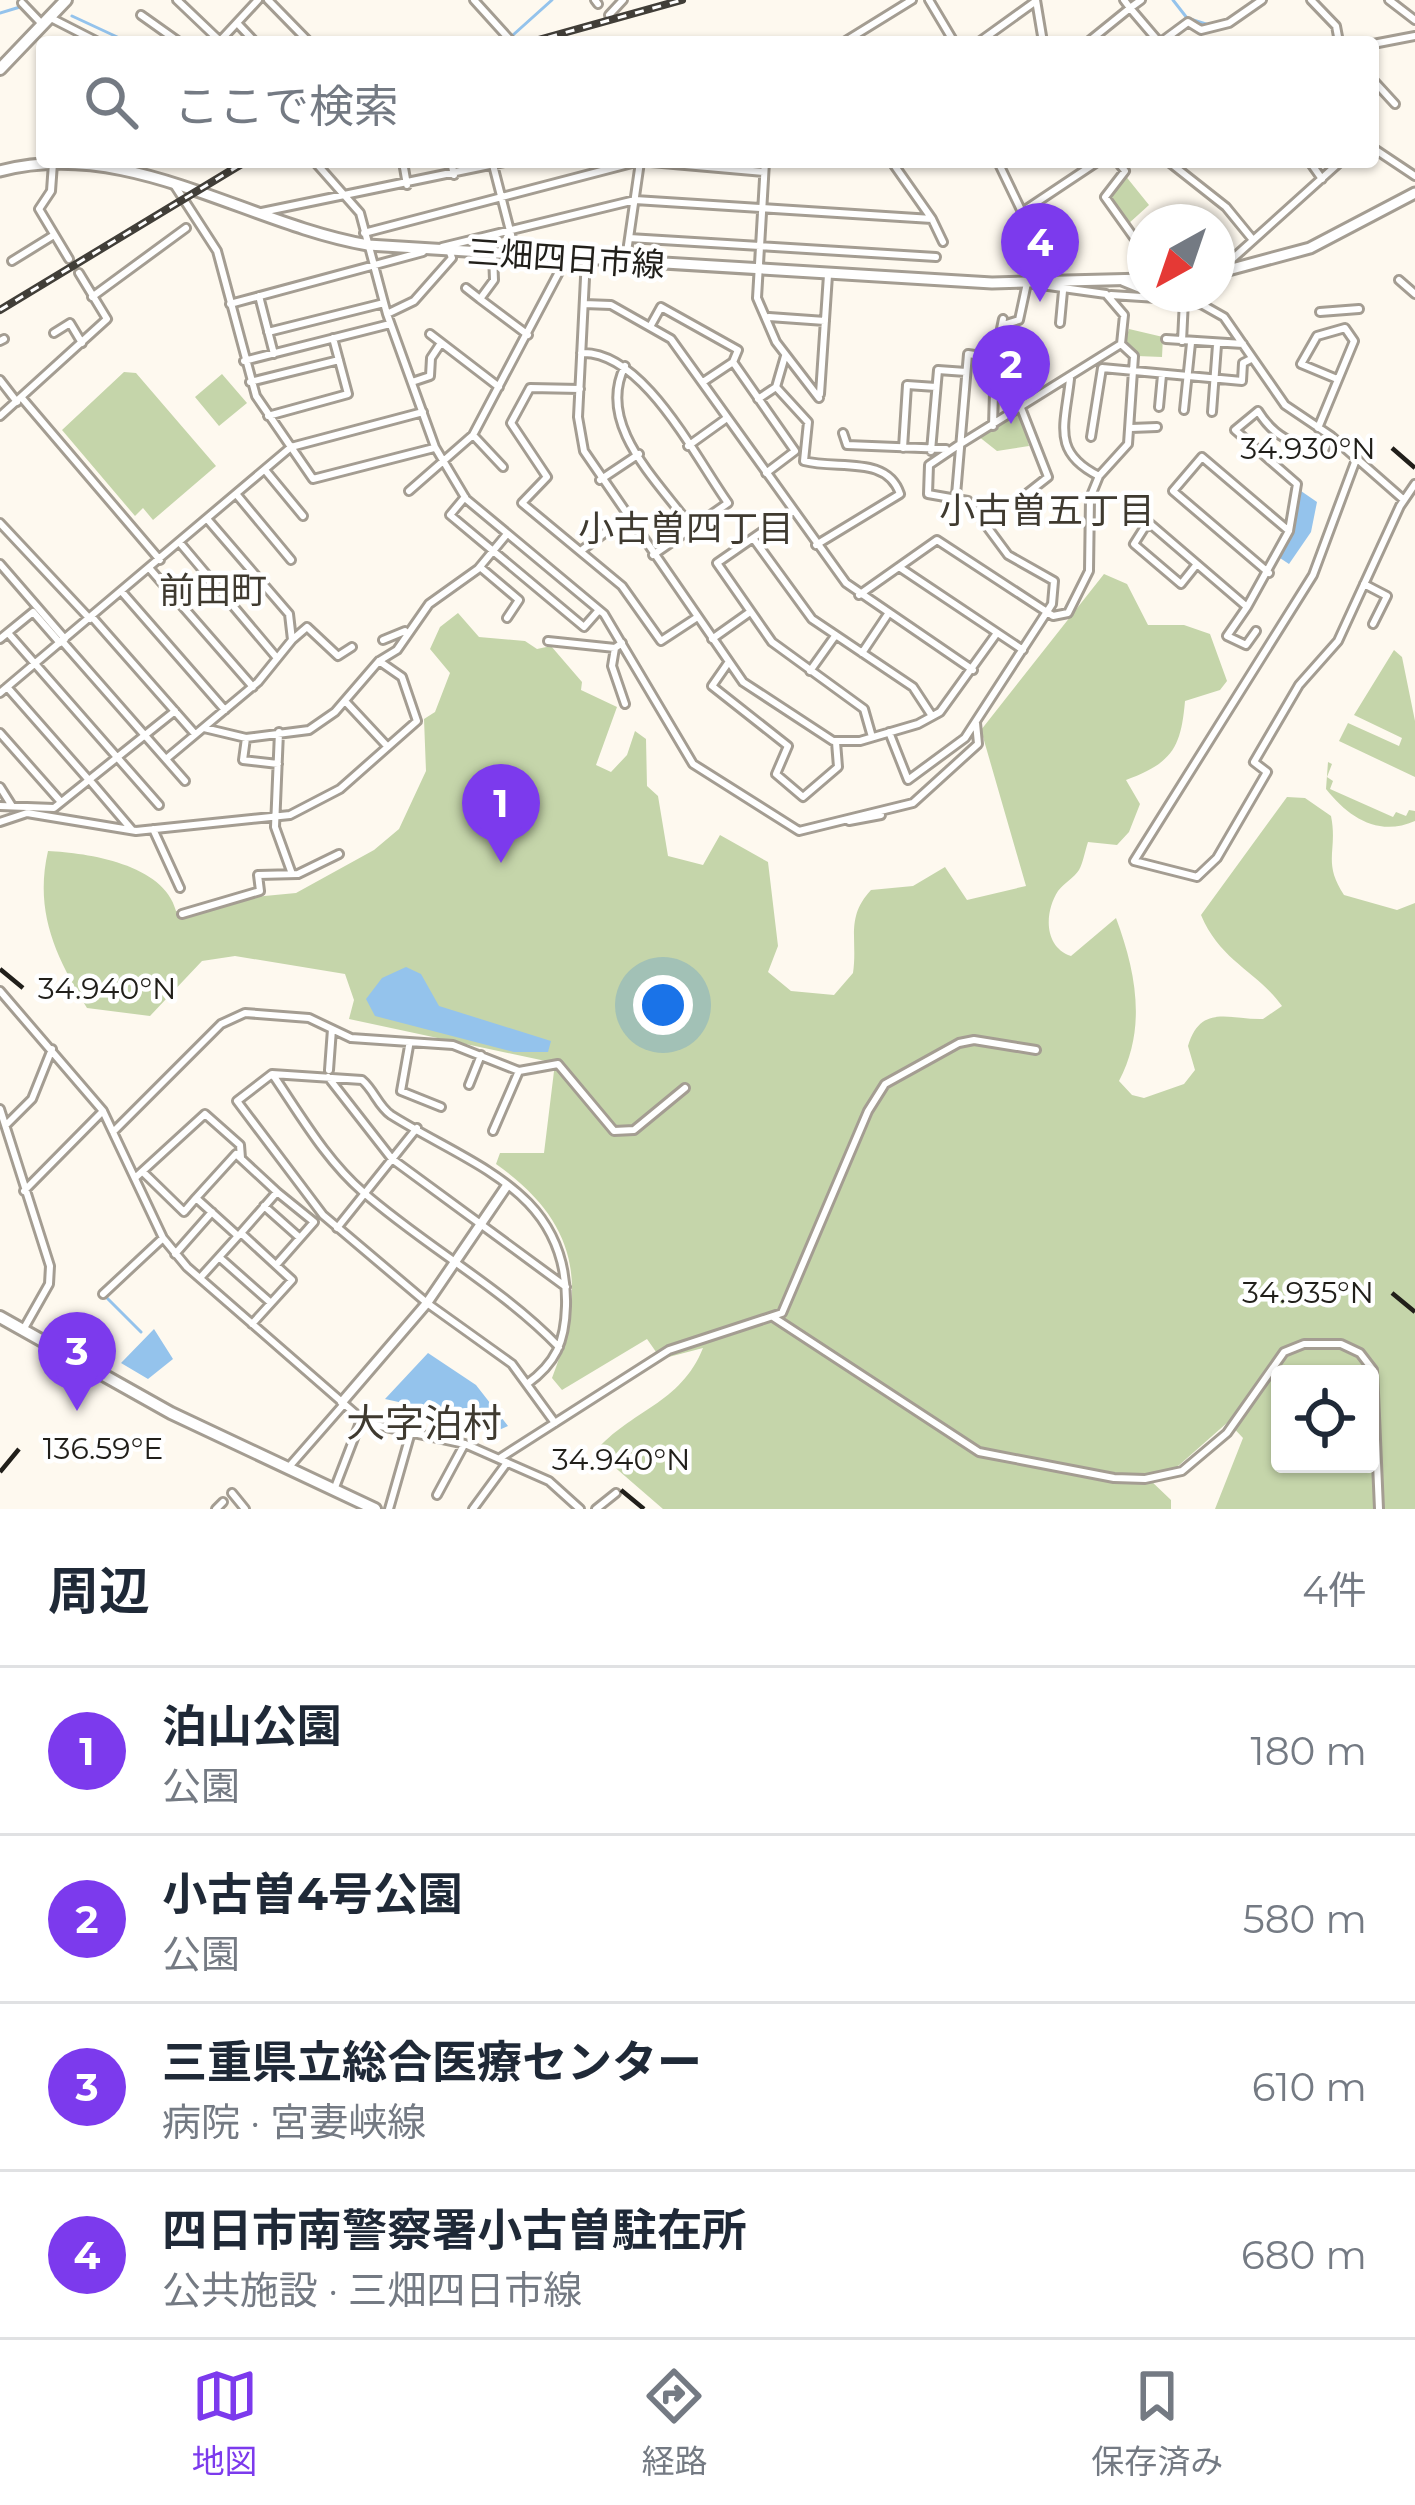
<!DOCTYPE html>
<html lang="ja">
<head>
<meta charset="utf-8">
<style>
	body { margin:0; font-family:Montserrat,"Noto Sans JP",sans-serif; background:#f6f6f7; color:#1f2937 }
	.controls { position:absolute; right:36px; bottom:36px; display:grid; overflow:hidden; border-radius:12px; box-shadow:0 3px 9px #0004 }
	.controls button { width:108px; height:108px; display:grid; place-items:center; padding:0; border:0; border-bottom:3px solid #e0e1e3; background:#fff; color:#1f2937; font:60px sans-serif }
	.compass { position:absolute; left:1127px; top:204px; width:108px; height:108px; border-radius:50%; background:#fff; box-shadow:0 3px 9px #0004; rotate:220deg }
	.you { position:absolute; left:663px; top:1005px; width:42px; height:42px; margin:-30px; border:9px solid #fff; border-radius:50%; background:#1a73e8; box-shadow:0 0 0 18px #1a73e833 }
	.badge { display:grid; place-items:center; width:78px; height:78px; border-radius:50%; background:#7c3aed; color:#fff; font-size:39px; font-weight:700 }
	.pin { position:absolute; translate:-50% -99px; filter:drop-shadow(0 3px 6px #0008) }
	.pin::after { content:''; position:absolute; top:63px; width:42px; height:36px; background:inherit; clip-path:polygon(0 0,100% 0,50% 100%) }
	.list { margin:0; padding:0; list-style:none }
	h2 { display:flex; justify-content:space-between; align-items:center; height:156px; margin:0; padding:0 48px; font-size:51px }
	h2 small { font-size:39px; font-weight:400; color:#747a83 }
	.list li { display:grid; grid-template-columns:78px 1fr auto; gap:36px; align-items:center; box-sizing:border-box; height:168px; padding:0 48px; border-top:3px solid #e0e1e3 }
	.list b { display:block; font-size:45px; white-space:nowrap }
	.list p { margin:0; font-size:39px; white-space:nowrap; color:#747a83 }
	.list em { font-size:39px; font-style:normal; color:#747a83 }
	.icon { flex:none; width:66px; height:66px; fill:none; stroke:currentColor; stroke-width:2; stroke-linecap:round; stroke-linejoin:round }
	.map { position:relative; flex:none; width:1415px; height:1509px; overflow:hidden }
	.search { position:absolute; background:#fff; box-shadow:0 3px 9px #0004; left:36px; right:36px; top:36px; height:132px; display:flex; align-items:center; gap:30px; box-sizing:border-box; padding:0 42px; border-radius:12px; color:#747a83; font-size:45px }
	.sheet { height:828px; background:#fff }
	nav { display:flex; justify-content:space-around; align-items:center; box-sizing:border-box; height:168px; border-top:3px solid #e0e1e3; background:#fff; font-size:33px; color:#747a83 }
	nav a { display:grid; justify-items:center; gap:6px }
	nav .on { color:#7c3aed }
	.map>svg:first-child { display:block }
	.green { fill:#c5d5aa; fill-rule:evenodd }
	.water { fill:#94c3ec }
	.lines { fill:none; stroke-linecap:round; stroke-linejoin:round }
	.stream { stroke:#94c3ec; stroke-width:3 }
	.minor-casing { stroke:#a49d92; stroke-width:12 }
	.tertiary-casing { stroke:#a49d92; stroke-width:14 }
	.secondary-casing { stroke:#a49d92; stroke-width:15 }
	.primary-casing { stroke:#a49d92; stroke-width:16 }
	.trunk-casing { stroke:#a49d92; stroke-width:16 }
	.minor { stroke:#fff; stroke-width:6 }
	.tertiary { stroke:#fff; stroke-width:8 }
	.secondary { stroke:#fff; stroke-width:9 }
	.primary { stroke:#fff; stroke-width:10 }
	.trunk { stroke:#fff; stroke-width:10 }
	.rail-casing { stroke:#413e38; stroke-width:8 }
	.rail { stroke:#fff; stroke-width:3; stroke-dasharray:9; stroke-linecap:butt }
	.ticks { fill:none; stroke:#211f1a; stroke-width:4.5 }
	.labels { text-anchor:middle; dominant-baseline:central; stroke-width:9; stroke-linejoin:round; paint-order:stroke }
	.street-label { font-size:33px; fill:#211f1a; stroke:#fff }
	.neighbourhood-label { font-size:36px; fill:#3f3a30; stroke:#fff }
	.quarter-label { font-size:39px; fill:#3f3a30; stroke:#fff }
	.ticks-label { font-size:30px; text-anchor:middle; fill:#211f1a; stroke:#fff; stroke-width:9; stroke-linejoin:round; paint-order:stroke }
</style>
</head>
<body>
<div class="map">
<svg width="1415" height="1509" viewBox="0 0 1415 1509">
	<rect width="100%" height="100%" fill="#fef9ef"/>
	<!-- green -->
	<path class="green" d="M1124,174L1149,205L1127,225L1109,197Z
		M1129,329L1163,337L1162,357L1137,356L1125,342Z
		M124,372L136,373L216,466L153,520L143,508L135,516L62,430Z
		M222,374L247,403L219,426L195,397Z
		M1021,412L1029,446L997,451L978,436Z
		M1104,574L1127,584L1148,625H1184L1210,634L1227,681L1220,690L1185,701C1181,748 1172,763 1126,780L1140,804L1129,832L1117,845L1088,842C1085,851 1083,863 1079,870C1074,878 1064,883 1058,891C1044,913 1044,947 1071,956L1116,918C1136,972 1147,1028 1119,1081L1132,1095L1144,1098L1184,1084L1195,1070L1188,1046C1201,1003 1230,1020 1263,1019L1282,1006C1256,970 1221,962 1201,915L1287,797L1305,798L1331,816C1338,851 1322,862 1344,895L1397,910L1415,903V1509H1215L1243,1438L1228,1422L1177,1467L1149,1479L1171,1500V1509H663L596,1451C629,1411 681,1404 703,1348L661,1359L647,1339L562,1390L552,1378C588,1286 579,1223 496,1164L500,1153H544L555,1063L349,1019L354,1000L345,974L235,956L202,961L150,1016L87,1008C56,957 34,912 48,851C88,853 164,864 176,911L214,910L242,898L296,893L374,850L399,829L426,771L424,719L435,712L450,673L430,649L440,627L458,613L479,637L525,641L537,649L551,646L582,682L581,690L617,707L596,765L611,772L627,755L635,731L646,739L647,786L658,796L668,856L703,865L720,835L768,862L778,946L768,972L791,991L834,995L853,973C858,939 845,918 871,890L913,886L945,867L967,900L1026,886L981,730ZM1280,1374H1370V1464H1280Z
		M1394,650L1402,657L1415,721V777L1339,741L1348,723L1399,746L1402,738L1354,715Z
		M1328,762L1332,764L1327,777L1333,781L1330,789L1393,817L1396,812L1406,816L1409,810L1415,811V821C1379,837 1349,818 1326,789Z"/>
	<!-- water -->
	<path class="water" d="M1301,491L1317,502L1311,532L1289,564L1280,558L1293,531Z
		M406,967L421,974L439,1006L551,1041L548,1052H514L375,1016L366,999L382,978Z
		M154,1329L173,1359L148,1379L121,1363Z
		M428,1353L476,1385L508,1426L499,1430L471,1418L385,1399Z"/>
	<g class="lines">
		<!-- stream -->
		<path class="stream" d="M1173,0L1187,18L1209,25
			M0,13L20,7
			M72,16L128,42
			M513,35L552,0
			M104,1295L141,1332"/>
		<defs>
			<path id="minor" d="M177,0L221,42
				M268,0L309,42
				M474,0L512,42
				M595,0L598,4
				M929,0L954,42
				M1036,0L1043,42
				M1124,0L1130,8L1141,0
				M1311,0L1336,26L1339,42
				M1389,0L1415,20
				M22,3L42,24
				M141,15L179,42
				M609,15L623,0
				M49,17L98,42
				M237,23L255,42
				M219,42L258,0
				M844,42L912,0
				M979,42L1036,1
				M1088,42L1130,8L1159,42
				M1161,42L1188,22L1201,30L1229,23L1262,0
				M1373,44L1415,36
				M1373,80L1395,104
				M1373,148L1415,176
				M315,162L360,213L387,314L435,447L466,499L604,614L693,764L799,831L913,803L978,744L976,723
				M403,162L407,185
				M451,162L454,175
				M651,162L764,172
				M765,162L757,298L776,342L819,398
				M892,162L932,219
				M998,162L1022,212L1097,162
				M1118,162L1125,171L1105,197L1145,253
				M1169,162L1226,207L1253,240
				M1310,162L1322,179
				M53,163L51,191L39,209L69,259
				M493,165L516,254
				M175,186L217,251L256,396L313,479L434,448
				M257,213L504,162
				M364,233L636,162
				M629,238L936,257
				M442,247L635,200L932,219L943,242
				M493,254L494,280L480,299L528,335
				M586,258L578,417L584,451L743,682L833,741H860L918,724L940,712L997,633
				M626,259L640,162
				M12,261L54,235
				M1228,271L1230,261L1340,162
				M1399,280L1415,294
				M1123,282L1145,291
				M466,288L480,299
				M1152,294L1201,304L1224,317L1285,405L1331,436L1404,500
				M1111,295L1157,298
				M259,296L274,354
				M92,297L186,228
				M230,304L423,252
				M584,304L611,305L671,339L846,583L973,670
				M1320,312L1359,309
				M387,314L414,301L452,258L449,250
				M769,317L825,321
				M1060,323L1063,291
				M651,325L661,307L738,350L733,362L703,382
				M268,332L384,303
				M54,333L70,323L82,343
				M430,334L499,387
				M1166,339L1243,344
				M0,341L4,339
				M1182,341L1184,300
				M1004,343L1006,324L1019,320L1027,283
				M581,353C643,350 695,457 728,503L653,555
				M244,361L390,324
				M733,362L795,451L766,473
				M625,366C595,425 659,482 692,528
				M1070,379C1065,425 1051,452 1099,476
				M0,380L17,402
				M250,382L339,360
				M412,382L430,376L431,358L441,343
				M776,387L785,356
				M580,389L530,388L511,423L547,477L522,503L622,586L661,641L696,618
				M820,394L828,275
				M21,397L160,560
				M758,399L776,387L808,422L804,461C838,470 887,455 900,494L816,545
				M1159,407L1162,375
				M1184,410L1191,343
				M1212,412L1217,345
				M0,416L107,319L79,273
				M268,416L348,394L333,338
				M993,426L995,358L1003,319
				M1131,428L1157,427
				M1318,428L1354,341L1345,328L1317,336L1301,364L1337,379
				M843,433L847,445L946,449
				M473,435L503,467
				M1091,437L1102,368L1242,381L1243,363L1251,359
				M959,445L1121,344L1124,315L1106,294L1034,284
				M688,446L727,418
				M903,448L907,385L936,387
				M931,451L938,370L966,372
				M1357,457L1313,575L1134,861L1197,877L1217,858L1267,772L1254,762L1299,685L1338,641L1400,506L1415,484
				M265,470L303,516
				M600,480L639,454
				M409,491L473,435L567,257
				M237,495L291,560
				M956,495L968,354L995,358
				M465,497L450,515L584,627L599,610
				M1020,499L1048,477L1021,408
				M792,511L717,563L772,642L864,709L872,737
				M0,523L90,619
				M753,538L812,619L913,687L932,716
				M180,543L277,658
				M582,550L626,517
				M0,564L65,639
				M1197,564L1181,584L1134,544L1148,522L1247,607L1289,531L1297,484L1235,430L1258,411C1274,437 1294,446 1324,450L1331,436
				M480,567L519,600L507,618
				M899,567L1023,650
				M150,569L253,687
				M1269,573L1173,491L1202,457L1289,531
				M1364,584L1387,596L1373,624
				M122,592L225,710
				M859,595L937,540L1053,616L1068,613L1089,571L1090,498L1099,476L1128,444L1134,356L1121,344
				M1247,607L1227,636L1246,645L1256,631
				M92,617L195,734
				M8,633L159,805
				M0,639L33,612L60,643
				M712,639L750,612
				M292,640L307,627L338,656L352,647
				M383,640L405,631
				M62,641L185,781
				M548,641L615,648L622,643
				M615,648L612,666L625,704
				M862,653L888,614
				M728,663L712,686L788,746L776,774L803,797L838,767L836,742
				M810,671L835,636
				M7,687L88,779
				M0,693L291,447L423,412
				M345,701L387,746
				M204,728L246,738L309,730L335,712L379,661L397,650L429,604L478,569L507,534
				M279,732L275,827L292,874
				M889,732L908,780L965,738L1052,604L1054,581L1008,555L968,501L928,494L929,465L960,444
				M0,733L61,802
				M246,738L243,760L278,764
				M166,759L258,682L292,640L289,614L208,520
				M92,783L132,830
				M0,787L12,806
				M0,806L54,808L175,711
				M849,821L881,815
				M0,822L27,813L136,831L290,815L340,789L417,721L402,677L379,661
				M153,829L180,888
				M182,914L260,891L258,875L298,874L339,854
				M0,991L103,1111L163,1238L187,1267L366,1423L465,1444L549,1481L580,1509
				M409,1046L401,1091L441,1107
				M329,1070L332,1029
				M273,1075C301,1116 326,1160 363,1192C426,1247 501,1287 559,1347
				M328,1077L392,1159L566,1287
				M469,1085L481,1055
				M0,1109L50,1266L49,1284L23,1330
				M6,1125L32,1099L52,1049
				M493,1131L519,1071
				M113,1132L221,1024L245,1013L309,1018L351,1038L453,1045L519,1071L558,1064L614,1131L634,1130L685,1088
				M144,1173L184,1212L196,1198
				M135,1178L205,1114L240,1145L241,1158
				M24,1191L103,1111
				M277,1192L314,1222L277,1264
				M264,1206L300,1238
				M337,1228L417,1128
				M241,1233L238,1236L196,1198L236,1154L277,1192L241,1233L292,1280L252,1324
				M175,1254L212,1212
				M219,1257L271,1303
				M200,1278L238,1236
				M103,1294L163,1238
				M773,1317L979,1452L1114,1478L1145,1479L1182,1471L1227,1433L1284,1352L1304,1344H1341L1360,1353L1373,1370L1379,1509
				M527,1384C556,1363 565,1342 566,1306C569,1191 472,1166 391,1115C378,1106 374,1090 362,1080L272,1074L237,1101L323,1215L427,1303L512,1364L555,1423
				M500,1458L669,1350L782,1313L868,1111L885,1084L959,1043L974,1040L1036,1050
				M288,1468L344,1404
				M334,1490L361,1420
				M232,1493L245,1509
				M437,1495L464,1445
				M216,1509L223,1502
				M389,1509L411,1432
				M473,1509L506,1464
				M596,1509L616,1493"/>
			<path id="tertiary" d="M342,1402L427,1303L506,1187"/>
			<path id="secondary" d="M0,171C128,137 246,224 368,245L992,283L1145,279
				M1217,273L1310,248L1415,193"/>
			<path id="primary" d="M0,1317L171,1413L375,1509"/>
			<path id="trunk" d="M0,69L66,0"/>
		</defs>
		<!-- minor casing -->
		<use href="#minor" class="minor-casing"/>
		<!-- tertiary casing -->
		<use href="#tertiary" class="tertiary-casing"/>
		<!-- secondary casing -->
		<use href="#secondary" class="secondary-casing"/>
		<!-- primary casing -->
		<use href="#primary" class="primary-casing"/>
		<!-- trunk casing -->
		<use href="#trunk" class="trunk-casing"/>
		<!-- minor -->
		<use href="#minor" class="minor"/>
		<!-- tertiary -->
		<use href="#tertiary" class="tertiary"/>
		<!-- secondary -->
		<use href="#secondary" class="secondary"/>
		<!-- primary -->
		<use href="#primary" class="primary"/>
		<!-- trunk -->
		<use href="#trunk" class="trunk"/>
		<defs>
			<path id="rail" d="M531,42L682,0
				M0,310L245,162"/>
		</defs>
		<!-- rail casing -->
		<use href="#rail" class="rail-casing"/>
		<!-- rail -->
		<use href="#rail" class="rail"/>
	</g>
	<!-- ticks -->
	<path class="ticks" d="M1392,448L1415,468M0,969L23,988M1392,1293L1415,1312M0,1472L19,1449M621,1490L644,1509"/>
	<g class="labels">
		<!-- street labels -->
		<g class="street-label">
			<text transform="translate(566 258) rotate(4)">三畑四日市線</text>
		</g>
		<!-- neighbourhood labels -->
		<g class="neighbourhood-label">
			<text x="1047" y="510">小古曽五丁目</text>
			<text x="686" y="528">小古曽四丁目</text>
			<text x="213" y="590">前田町</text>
		</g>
		<!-- quarter labels -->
		<g class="quarter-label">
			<text x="424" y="1423">大字泊村</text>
		</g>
	</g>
	<g class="ticks-label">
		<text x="1308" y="459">34.930°N</text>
		<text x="107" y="999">34.940°N</text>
		<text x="1308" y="1303">34.935°N</text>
		<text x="103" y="1459">136.59°E</text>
		<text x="621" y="1470">34.940°N</text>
	</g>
</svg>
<div class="controls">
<button><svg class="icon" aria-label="locate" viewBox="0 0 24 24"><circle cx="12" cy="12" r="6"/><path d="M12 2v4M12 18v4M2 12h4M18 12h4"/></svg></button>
</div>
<svg class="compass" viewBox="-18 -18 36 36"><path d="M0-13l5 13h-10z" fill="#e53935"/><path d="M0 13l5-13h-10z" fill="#747a83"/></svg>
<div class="you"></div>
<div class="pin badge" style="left:501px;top:863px">1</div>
<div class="pin badge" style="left:1011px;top:424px">2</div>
<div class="pin badge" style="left:77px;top:1411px">3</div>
<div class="pin badge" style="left:1040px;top:302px">4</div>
<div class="search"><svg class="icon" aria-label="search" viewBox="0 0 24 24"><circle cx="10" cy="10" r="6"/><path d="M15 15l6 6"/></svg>ここで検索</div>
</div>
<section class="sheet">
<h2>周辺<small>4件</small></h2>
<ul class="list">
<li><span class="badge">1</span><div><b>泊山公園</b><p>公園</p></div><em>180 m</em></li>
<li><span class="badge">2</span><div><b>小古曽4号公園</b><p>公園</p></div><em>580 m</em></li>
<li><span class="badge">3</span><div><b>三重県立総合医療センター</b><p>病院 · 宮妻峡線</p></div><em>610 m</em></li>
<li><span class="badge">4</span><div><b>四日市南警察署小古曽駐在所</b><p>公共施設 · 三畑四日市線</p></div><em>680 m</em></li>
</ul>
</section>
<nav>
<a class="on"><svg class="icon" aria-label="map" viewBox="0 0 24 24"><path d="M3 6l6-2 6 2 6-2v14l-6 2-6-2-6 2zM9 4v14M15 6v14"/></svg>地図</a>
<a><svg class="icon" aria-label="directions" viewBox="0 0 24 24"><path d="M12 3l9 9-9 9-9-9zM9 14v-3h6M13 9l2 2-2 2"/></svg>経路</a>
<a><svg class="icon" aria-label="saved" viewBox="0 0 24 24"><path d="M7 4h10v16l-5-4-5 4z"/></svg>保存済み</a>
</nav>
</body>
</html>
